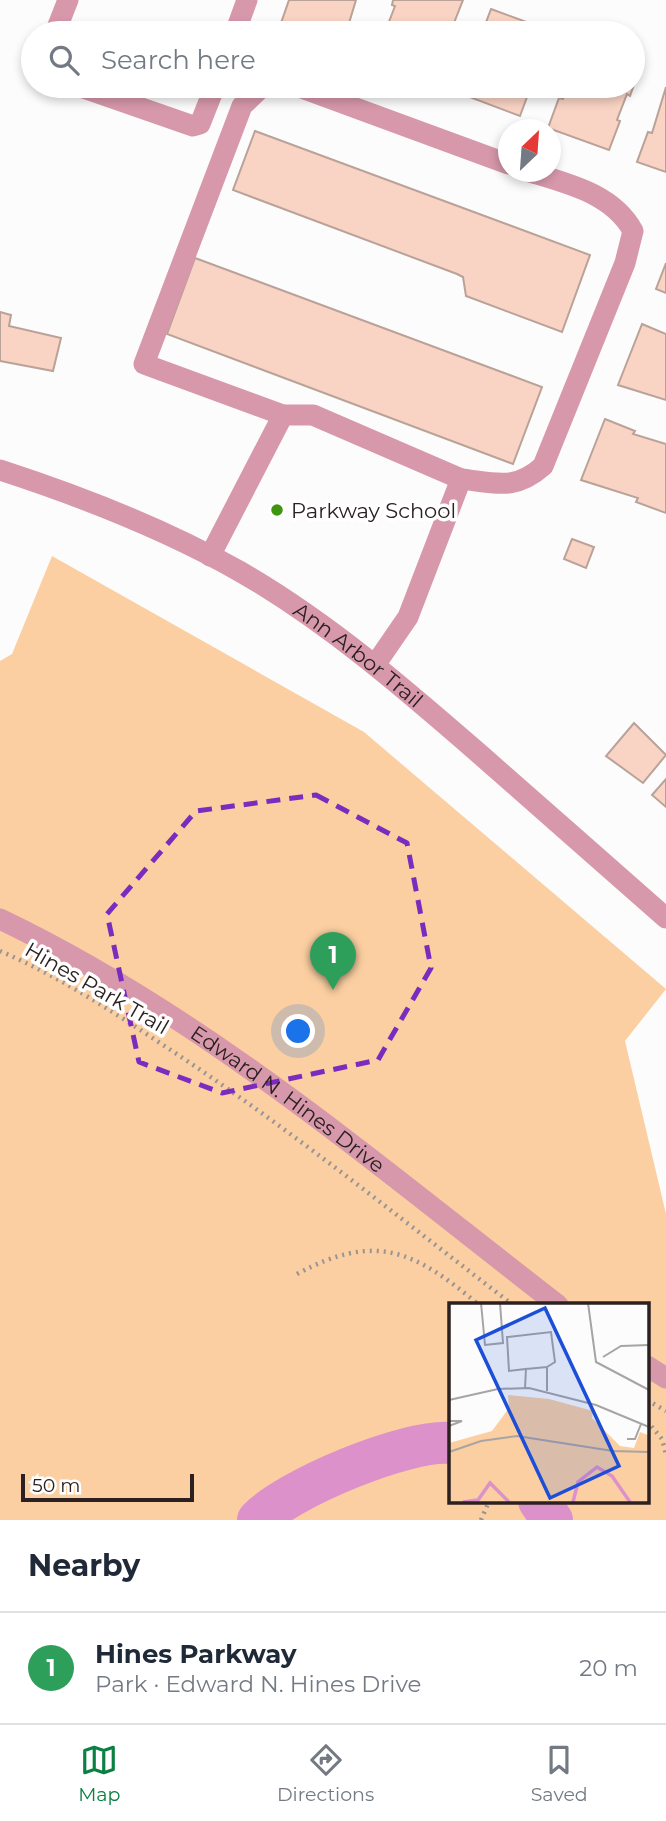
<!DOCTYPE html>
<html lang="en">
<head>
<meta charset="utf-8">
<style>
	body { margin:0; font-family:Montserrat,sans-serif; background:#f2f2f3; color:#1f2937 }
	.compass { position:absolute; left:498px; top:119px; width:63px; height:63px; border-radius:50%; background:#fff; box-shadow:0 4px 10px #0003; rotate:25deg }
	.scale { position:absolute; left:21px; bottom:18px; width:173px; box-sizing:border-box; padding-left:7px; border:4px solid #2c2121; border-top:0; font-size:19px; line-height:24px; white-space:nowrap; color:#2c2121; -webkit-text-stroke:5px #fff; paint-order:stroke }
	.you { position:absolute; left:299px; top:1032px; width:24px; height:24px; margin:-18px; border:5px solid #fff; border-radius:50%; background:#1a73e8; box-shadow:0 0 0 10px #1a73e833 }
	.badge { display:grid; place-items:center; width:46px; height:46px; border-radius:50%; background:#0b8043; color:#fff; font-size:23px; font-weight:700 }
	.pin { position:absolute; translate:-50% -58px; filter:drop-shadow(0 2px 4px #0008) }
	.pin::after { content:''; position:absolute; top:37px; width:24px; height:21px; background:inherit; clip-path:polygon(0 0,100% 0,50% 100%) }
	.list { margin:0; padding:0; list-style:none }
	h2 { display:flex; justify-content:space-between; align-items:center; height:91px; margin:0; padding:0 28px; font-size:30px }
	h2 small { font-size:23px; font-weight:400; color:#747a83 }
	.list li { display:grid; grid-template-columns:46px 1fr auto; gap:21px; align-items:center; box-sizing:border-box; height:112px; padding:0 28px; border-top:2px solid #e0e1e3 }
	.list b { display:block; font-size:26px; white-space:nowrap }
	.list p { margin:0; font-size:23px; white-space:nowrap; color:#747a83 }
	.list em { font-size:23px; font-style:normal; color:#747a83 }
	.icon { flex:none; width:38px; height:38px; fill:none; stroke:currentColor; stroke-width:2; stroke-linecap:round; stroke-linejoin:round }
	.map { position:relative; flex:none; width:666px; height:1520px; overflow:hidden }
	.search { position:absolute; background:#fff; box-shadow:0 4px 10px #0003; left:21px; right:21px; top:21px; height:77px; display:flex; align-items:center; gap:18px; box-sizing:border-box; padding:0 24px; border-radius:38px; color:#747a83; font-size:26px }
	.sheet { height:203px; background:#fff }
	nav { display:flex; justify-content:space-around; align-items:center; box-sizing:border-box; height:98px; border-top:2px solid #e0e1e3; background:#fff; font-size:19px; color:#747a83 }
	nav a { display:grid; justify-items:center; gap:4px }
	nav .on { color:#0b8043 }
	.map>svg:first-child { display:block }
	.green { fill:#fbcfa1; fill-rule:evenodd }
	.lines { fill:none; stroke-linecap:round; stroke-linejoin:round }
	.river { stroke:#dd91cb; stroke-width:42 }
	.building { fill:#f9d4c4; stroke:#baa298; stroke-width:2 }
	.path { stroke:#999494; stroke-width:4.5; stroke-dasharray:2 5; stroke-linecap:butt }
	.minor { stroke:#d798ab; stroke-width:21 }
	.marked { fill:none; stroke:#7b2cbf; stroke-width:5; stroke-dasharray:14 9; stroke-linejoin:round }
	.poi-dot { fill:#3e960e; stroke:#fff; stroke-width:2.5 }
	.labels { text-anchor:middle; dominant-baseline:central; stroke-width:7; stroke-linejoin:round; paint-order:stroke }
	.poi-label { font-size:21px; fill:#2c2121; stroke:#fff; text-anchor:start }
	.street-label { font-size:21px; fill:#2c2121; stroke:#fff }
	.inset-river { fill:none; stroke:#dd91cb; stroke-width:3.5 }
	.inset-road { fill:none; stroke:#a9a4a4; stroke-width:2 }
	.view { fill:#1d4ed8; fill-opacity:0.15; stroke:#1d4ed8; stroke-width:3.5 }
	.inset-edge { fill:none; stroke:#2c2121; stroke-width:3.5 }
</style>
</head>
<body>
<div class="map">
<svg width="666" height="1520" viewBox="0 0 666 1520">
	<rect width="100%" height="100%" fill="#fcfcfc"/>
	<!-- green -->
	<path class="green" d="M52,556L364,732L666,989L625,1041L666,1214V1520H0V661L12,654ZM451,1305H647V1501H451Z"/>
	<g class="lines">
		<!-- river -->
		<path class="river" d="M539,1501L552,1520
			M258,1520C289,1488 407,1439 451,1443"/>
	</g>
	<!-- building -->
	<path class="building" d="M289,0H356L346,33H300L280,26Z
		M393,0H463L452,28L449,27L447,33H380L385,32L395,6L392,5Z
		M491,9L551,31V33H482Z
		M633,62L641,65L630,96L627,94L617,120L620,121L609,150L548,128L559,98L563,99L568,86H633Z
		M462,86H531L520,116L459,93Z
		M666,87V172L637,162L648,132L652,133Z
		M255,131L590,255L562,332L466,296L463,277L457,274L233,190Z
		M195,258L542,387L513,464L167,334Z
		M666,263V293L656,289Z
		M0,312L11,315L9,326L61,338L53,371L0,361Z
		M642,324L666,334V400L618,385Z
		M605,419L635,431L633,434L666,444V513L636,502L638,498L581,480Z
		M572,539L594,547L586,568L564,559Z
		M634,723L666,755L643,783L606,756Z
		M666,779V807L652,795Z"/>
	<g class="lines">
		<!-- path -->
		<path class="path" d="M0,951C56,975 109,1009 160,1043C283,1123 397,1216 513,1305
			M297,1274C375,1232 414,1250 479,1305
			M647,1400L666,1411
			M647,1421L662,1439L666,1454
			M481,1520L489,1501"/>
		<!-- minor -->
		<g class="minor">
			<path d="M55,33L68,0"/>
			<path d="M235,33L247,0"/>
			<path d="M78,86L193,126L200,124L215,86"/>
			<path d="M296,86L508,164"/>
			<path d="M283,415H313L461,479"/>
			<path id="s1" d="M0,470C83,497 163,528 239,571C328,622 406,690 483,757C544,811 605,864 666,918"/>
			<path d="M210,556L283,415L144,364L242,106L263,86"/>
			<path d="M375,665L408,617L461,479C496,483 515,491 543,466L625,263L633,231C613,194 569,184 530,172"/>
			<path id="s2" d="M0,919C205,1017 379,1167 558,1305"/>
			<path d="M647,1366L666,1378"/>
		</g>
	</g>
	<!-- marked area -->
	<path class="marked" d="M316,795L407,843L431,968L378,1060L222,1093L139,1062L107,914L196,811Z"/>
	<!-- markers -->
	<circle class="poi-dot" cx="277" cy="510" r="7"/>
	<g class="labels">
		<!-- poi labels -->
		<g class="poi-label">
			<text x="291" y="510">Parkway School</text>
		</g>
		<!-- street labels -->
		<g class="street-label">
			<text stroke="none"><textPath href="#s1" startOffset="406">Ann Arbor Trail</textPath></text>
			<text transform="translate(97 988) rotate(30)">Hines Park Trail</text>
			<text stroke="none"><textPath href="#s2" startOffset="340">Edward N. Hines Drive</textPath></text>
		</g>
	</g>
	<!-- overview -->
	<g transform="translate(449 1303)">
		<rect width="200" height="200" fill="#fcfcfc"/>
		<path d="M59,92L100,96L144,108L143,115L171,143L185,145L191,129L199,132V199H0V140L43,128L60,105Z" fill="#fbcfa1"/>
		<path class="inset-river" d="M14,199L29,197L41,180L60,199M124,199L129,179L148,164L163,173L181,199"/>
		<path class="inset-road" d="M32,0L36,42L54,40L51,0M139,0L147,59L200,87M154,54L172,43L200,42M77,66L98,64M76,85L77,66L60,68L58,34L102,29L106,59L98,64V88M0,97L49,86L80,85L147,102L200,124M0,118H13L0,123M178,136H186L192,121M0,149L32,138L68,133L164,148L200,149"/>
		<path class="view" d="M96,5L170,163L101,195L27,37Z"/>
		<rect width="200" height="200" class="inset-edge"/>
	</g>
</svg>
<svg class="compass" viewBox="-18 -18 36 36"><path d="M0-13l5 13h-10z" fill="#e53935"/><path d="M0 13l5-13h-10z" fill="#747a83"/></svg>
<div class="scale">50 m</div>
<div class="you"></div>
<div class="pin badge" style="left:333px;top:990px;background:#2e9e5b">1</div>
<div class="search"><svg class="icon" aria-label="search" viewBox="0 0 24 24"><circle cx="10" cy="10" r="6"/><path d="M15 15l6 6"/></svg>Search here</div>
</div>
<section class="sheet">
<h2>Nearby<small></small></h2>
<ul class="list">
<li><span class="badge" style="background:#2e9e5b">1</span><div><b>Hines Parkway</b><p>Park · Edward N. Hines Drive</p></div><em>20 m</em></li>
</ul>
</section>
<nav>
<a class="on"><svg class="icon" aria-label="map" viewBox="0 0 24 24"><path d="M3 6l6-2 6 2 6-2v14l-6 2-6-2-6 2zM9 4v14M15 6v14"/></svg>Map</a>
<a><svg class="icon" aria-label="directions" viewBox="0 0 24 24"><path d="M12 3l9 9-9 9-9-9zM9 14v-3h6M13 9l2 2-2 2"/></svg>Directions</a>
<a><svg class="icon" aria-label="saved" viewBox="0 0 24 24"><path d="M7 4h10v16l-5-4-5 4z"/></svg>Saved</a>
</nav>
</body>
</html>
